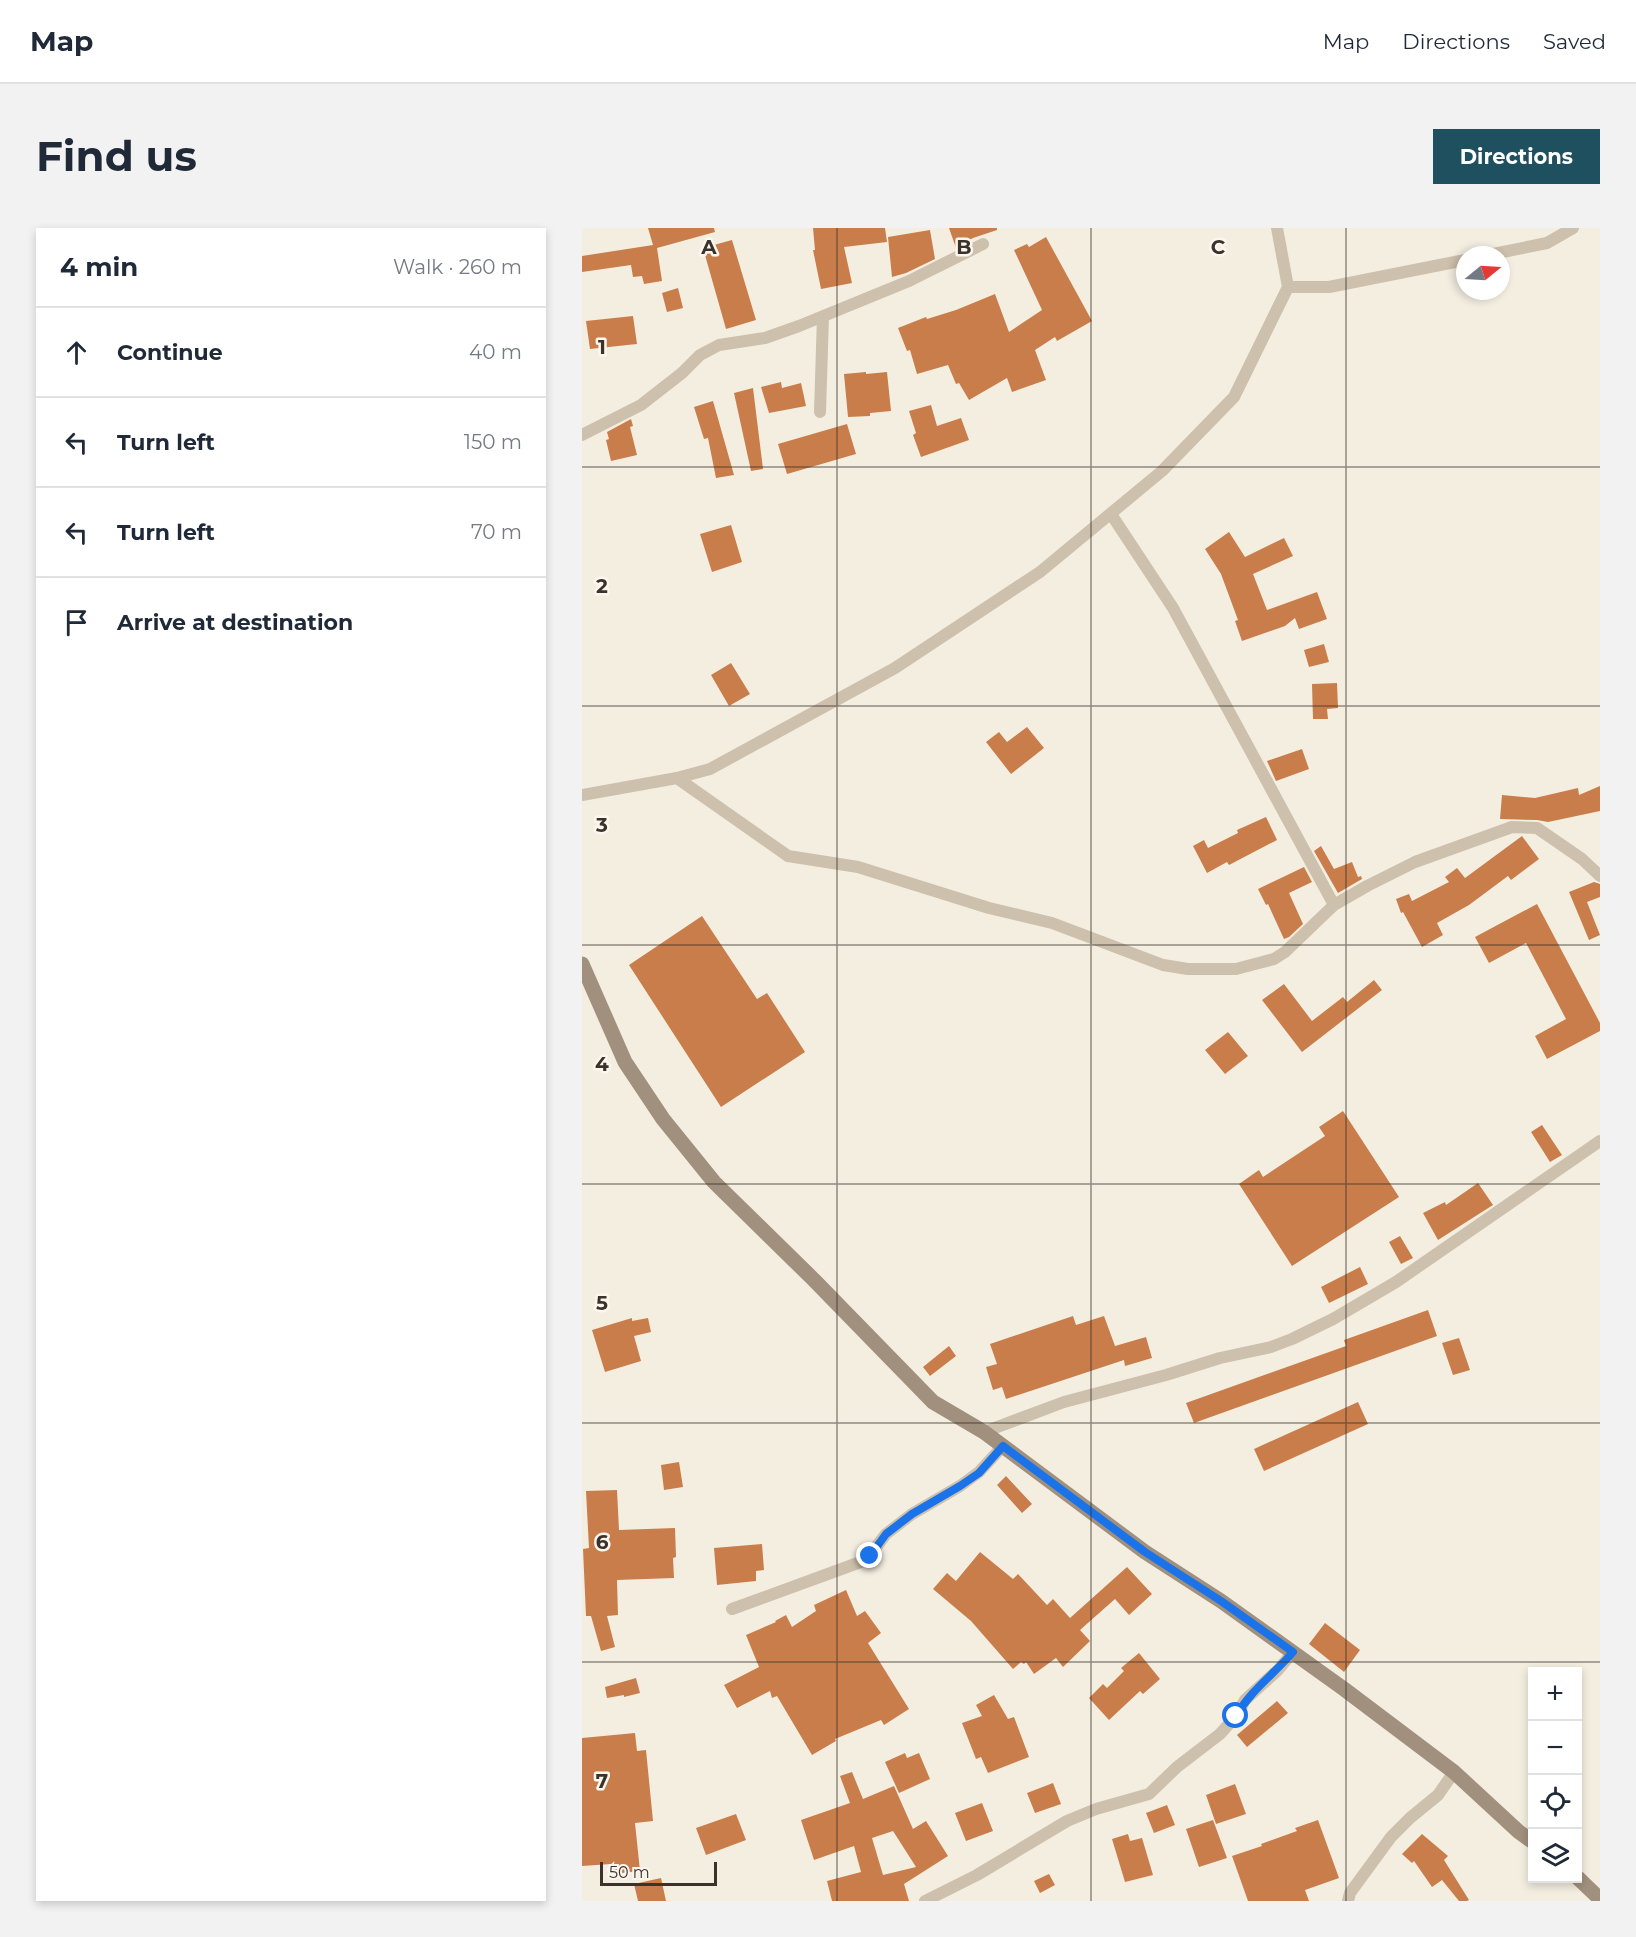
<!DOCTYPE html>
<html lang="en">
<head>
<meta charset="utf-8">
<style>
	body { margin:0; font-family:Montserrat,sans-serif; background:#f2f2f3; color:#1f2937 }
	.controls { position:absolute; right:18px; bottom:18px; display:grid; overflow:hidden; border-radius:0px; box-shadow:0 3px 9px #0003 }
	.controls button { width:54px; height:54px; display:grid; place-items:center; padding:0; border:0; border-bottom:2px solid #e0e1e3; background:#fff; color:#1f2937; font:30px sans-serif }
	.compass { position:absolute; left:874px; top:18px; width:54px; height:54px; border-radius:50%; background:#fff; box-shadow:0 3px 9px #0003; rotate:72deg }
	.scale { position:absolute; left:18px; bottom:15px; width:117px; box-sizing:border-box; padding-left:6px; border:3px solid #3b332b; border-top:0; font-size:16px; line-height:21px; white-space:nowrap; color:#3b332b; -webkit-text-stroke:4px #fbf7ee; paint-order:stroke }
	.stop { position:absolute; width:18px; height:18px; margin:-14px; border:4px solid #1a73e8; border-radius:50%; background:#fff }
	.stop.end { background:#1a73e8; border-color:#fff; box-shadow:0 2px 6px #0008 }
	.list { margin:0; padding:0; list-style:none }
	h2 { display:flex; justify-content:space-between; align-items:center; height:78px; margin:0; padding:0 24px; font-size:26px }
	h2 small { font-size:20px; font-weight:400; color:#747a83 }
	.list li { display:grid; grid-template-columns:39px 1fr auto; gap:18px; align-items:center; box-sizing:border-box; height:90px; padding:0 24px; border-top:2px solid #e0e1e3 }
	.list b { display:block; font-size:22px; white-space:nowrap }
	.list em { font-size:20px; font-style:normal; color:#747a83 }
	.icon { flex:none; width:33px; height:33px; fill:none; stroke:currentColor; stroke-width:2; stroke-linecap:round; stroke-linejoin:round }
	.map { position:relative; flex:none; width:1018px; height:1673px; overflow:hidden; border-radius:0px }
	header { display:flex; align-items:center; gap:36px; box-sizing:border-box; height:84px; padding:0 30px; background:#fff; border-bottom:2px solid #e0e1e3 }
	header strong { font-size:28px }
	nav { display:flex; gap:33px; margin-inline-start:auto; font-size:21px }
	.intro { display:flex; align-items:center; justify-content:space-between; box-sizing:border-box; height:144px; padding:0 36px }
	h1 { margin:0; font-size:42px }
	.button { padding:15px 27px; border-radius:0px; background:#1e505f; color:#fff; font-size:21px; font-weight:700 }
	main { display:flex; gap:36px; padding:0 36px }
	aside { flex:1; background:#fff; border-radius:0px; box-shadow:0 3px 9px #0003 }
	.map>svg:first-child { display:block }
	.building { fill:#c97d4a; fill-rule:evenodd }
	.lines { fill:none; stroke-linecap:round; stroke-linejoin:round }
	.street { stroke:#cdc0ac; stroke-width:12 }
	.secondary { stroke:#a1907d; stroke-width:15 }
	.route { stroke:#1a73e8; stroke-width:8 }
	.grid { fill:none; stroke:#3b332b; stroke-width:1.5; stroke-opacity:0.55 }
	.grid-label { font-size:20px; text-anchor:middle; font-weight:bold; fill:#3b332b; stroke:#fbf7ee; stroke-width:5; stroke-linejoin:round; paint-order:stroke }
</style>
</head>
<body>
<header>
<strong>Map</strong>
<nav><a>Map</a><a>Directions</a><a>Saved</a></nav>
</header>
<div class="intro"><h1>Find us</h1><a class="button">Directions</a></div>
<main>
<aside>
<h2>4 min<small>Walk · 260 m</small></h2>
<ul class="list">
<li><svg class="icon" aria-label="ahead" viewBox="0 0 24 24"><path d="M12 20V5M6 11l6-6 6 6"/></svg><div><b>Continue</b></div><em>40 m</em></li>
<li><svg class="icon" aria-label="left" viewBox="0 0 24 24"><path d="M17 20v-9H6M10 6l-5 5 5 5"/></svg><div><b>Turn left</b></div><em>150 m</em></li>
<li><svg class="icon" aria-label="left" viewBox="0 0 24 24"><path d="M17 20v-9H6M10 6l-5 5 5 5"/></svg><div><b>Turn left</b></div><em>70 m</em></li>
<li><svg class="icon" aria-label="arrive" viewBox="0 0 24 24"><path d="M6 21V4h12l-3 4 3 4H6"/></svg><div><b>Arrive at destination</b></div></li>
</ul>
</aside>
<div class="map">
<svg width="1018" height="1673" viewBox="0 0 1018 1673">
	<rect width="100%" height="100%" fill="#f4eee1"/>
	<!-- building -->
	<path class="building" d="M66,0H132L133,4L75,20L80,53L62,56L60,48L51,49L49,37L0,44V28L71,17Z
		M231,0H303L305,14L262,19L270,55L239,61L231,22H233Z
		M367,0H415V2L391,10L374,20Z
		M348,2L353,31L324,45L310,49L306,9Z
		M464,9L510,93L475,113L473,109L453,122L464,152L430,164L425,150L387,172L377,155L374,156L366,137L335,146L328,122L325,123L316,100L344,89L345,91L374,82L413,66L427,104L460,82L432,22L445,16L447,19Z
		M150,12L174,92L144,101L121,20Z
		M96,60L101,80L85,84L80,65Z
		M51,88L55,116L8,121L4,93Z
		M284,144V146L305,144L309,183L288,185V188L266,189L262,146Z
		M199,154L200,160L219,155L224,178L187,185L179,159Z
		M171,160L181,241L169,243L152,165Z
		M131,173L152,247L134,250L126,210L122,211L112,179Z
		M349,177L355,198L379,190L387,212L339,229L331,207L334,205L327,183Z
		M49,191L51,198L48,199L55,227L29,233L24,212L27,211L25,204Z
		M265,196L274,226L205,246L196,216Z
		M149,297L160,334L130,344L118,306Z
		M647,304L663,329L702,310L711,328L671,346L685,382L735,364L745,391L717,401L713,390L703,398L660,413L653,393L656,392L639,346L623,321Z
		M742,416L747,434L727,439L722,422Z
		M149,435L168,466L147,478L129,447Z
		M755,455L756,480L745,481L746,491H731L730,456Z
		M445,499L462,520L429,546L404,514L417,504L425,514Z
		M720,521L727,541L694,553L685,533Z
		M1018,558V583L966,594L955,592L918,591L920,567L953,570L996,560L997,567Z
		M684,589L695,612L647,637L645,634L625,645L611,618L622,612L626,620L656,605L655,602Z
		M940,608L957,631L929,652L926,648L887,677L855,695L861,707L840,719L821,684L819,685L814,671L827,666L830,673L867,654L863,649L875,640L883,650Z
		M739,618L752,641L770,634L776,649L779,648L780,651L756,665L732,623Z
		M722,639L730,654L707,665L721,696L707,709L702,711L686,676L684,677L676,661Z
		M1012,654L1018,656V669L1005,674L1018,707L1007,712L987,664Z
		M955,676L1018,795V803L965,831L953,808L984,791L944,715L907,735L893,709Z
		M120,688L175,771L185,765L223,824L139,879L47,737Z
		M792,752L800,762L720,824L680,772L702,756L730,793L761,769L765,774Z
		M646,804L666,828L643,846L623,822Z
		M761,883L817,969L710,1038L657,956L677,942L681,949L743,908L737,899Z
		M960,897L980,927L968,934L949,904Z
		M896,955L911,977L856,1012L841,985L863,974L864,977Z
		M818,1008L831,1030L819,1036L807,1014Z
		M778,1039L786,1056L747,1075L739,1059Z
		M846,1082L855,1108L612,1195L604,1175L764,1118L762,1112Z
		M491,1088L494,1097L522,1088L533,1118L564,1109L570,1130L543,1138L542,1132L424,1171L420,1159L411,1162L404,1139L415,1136L408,1116Z
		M50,1090V1093L66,1090L69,1104L52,1108L59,1133L23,1144L10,1102Z
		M877,1110L888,1142L871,1147L860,1115Z
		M367,1118L374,1128L348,1148L341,1139Z
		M776,1174L786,1196L682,1243L672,1221Z
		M97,1234L101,1259L82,1262L79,1237Z
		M424,1248L450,1276L440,1285L415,1257Z
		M35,1262L37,1302L93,1300L94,1329L91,1330L92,1350L35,1352L36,1387L25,1388L33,1419L19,1423L9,1388H4L1,1321L7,1320L4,1263Z
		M180,1316L182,1342L174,1343V1353L135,1357L132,1320Z
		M398,1324L431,1351L436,1346L465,1377L471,1371L488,1390L545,1339L570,1366L547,1387L533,1371L498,1402L508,1413L481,1439L474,1430L452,1446L444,1434L442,1436L439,1434L431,1441L389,1393L351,1361L365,1345L374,1353Z
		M264,1362L275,1388L283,1383L299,1405L286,1415L327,1481L302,1497L299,1492L253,1511L254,1513L230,1527L195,1468L190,1470L188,1463L155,1480L142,1457L177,1439L164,1407L194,1394L193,1393L204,1387L210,1399L234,1383L232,1377Z
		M743,1395L778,1422L762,1444L727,1416Z
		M557,1425L578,1451L561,1466L558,1463L527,1492L507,1470L521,1456L525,1460L542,1443L539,1440Z
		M54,1450L58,1465L42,1469V1467L25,1470L23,1459Z
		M412,1467L426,1491L432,1489L447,1529L406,1545L399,1529L394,1531L380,1495L400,1488L394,1477Z
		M695,1473L706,1485L665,1519L655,1507Z
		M53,1505L55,1523L64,1522L71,1593L53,1595L58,1643L30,1646L29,1636L0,1638V1510Z
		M323,1525L325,1530L337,1525L348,1551L317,1565L303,1534Z
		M270,1544L281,1571L312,1558L331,1601L344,1593L366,1628L322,1656L327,1673H250L245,1653L279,1644L272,1618L232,1632L219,1592L268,1575L258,1548ZM311,1603L334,1639L301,1647L290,1610Z
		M471,1555L479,1576L453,1585L445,1565Z
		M653,1556L664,1586L634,1596L624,1567Z
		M400,1575L411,1603L384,1613L373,1585Z
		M585,1577L593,1597L572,1605L564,1585Z
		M154,1586L164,1612L124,1627L114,1600Z
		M631,1592L645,1630L617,1639L604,1601Z
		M736,1592L757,1650L723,1662L727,1673H666L650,1628L680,1618L679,1616L715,1603L713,1600Z
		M546,1606L548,1613L560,1610L571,1647L543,1654L530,1611Z
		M840,1606L866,1628L862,1632L887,1672L885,1673H877L860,1652L850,1659L832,1633L830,1635L820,1626Z
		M467,1646L473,1657L458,1665L452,1653Z
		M79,1650L84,1673H56L52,1656Z"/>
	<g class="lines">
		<!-- street -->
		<path class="street" d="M906,27L965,15L991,0
			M706,59H747L883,32
			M238,184L241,88
			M0,207L59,177L100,145L118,127L137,117L183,110L217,98L327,53L401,16
			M529,286L591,380L752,677
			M95,550L206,628L276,639L407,680L470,695L581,737L606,741H654L692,731L703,724L752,677L785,658L833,634L930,599L955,600L1000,631L1018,648
			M0,567L95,550L128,541L313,440L458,344L580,243L652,169L706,59L695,0
			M402,1204L482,1174L584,1147L638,1130L689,1119L710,1111L751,1091L814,1054L1018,913
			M150,1381L284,1332L304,1306L330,1286L378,1258L397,1244L421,1218
			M343,1673L395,1647L485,1593L514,1581L567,1566L595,1539L638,1506L654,1488L663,1472L696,1442L711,1424
			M766,1673L768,1665L809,1609L828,1590L856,1567L872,1544"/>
		<!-- secondary -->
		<path class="secondary" d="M0,736L43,834L81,891L132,954L232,1052L351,1174L402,1204L563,1324L639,1373L762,1461L872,1544L937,1604L951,1614
			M996,1650L1018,1671"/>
	</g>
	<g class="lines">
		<!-- route -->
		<path class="route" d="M288,1328L304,1306L330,1286L378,1258L397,1245L421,1218L563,1324L639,1373L711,1424C692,1446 669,1462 654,1488"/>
	</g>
	<!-- grid -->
	<path class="grid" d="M255,0V1673M509,0V1673M764,0V1673M0,239H1018M0,478H1018M0,717H1018M0,956H1018M0,1195H1018M0,1434H1018"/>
	<g class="grid-label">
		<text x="127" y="26">A</text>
		<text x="382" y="26">B</text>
		<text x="636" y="26">C</text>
		<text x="20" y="126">1</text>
		<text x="20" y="365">2</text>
		<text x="20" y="604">3</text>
		<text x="20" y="843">4</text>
		<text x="20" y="1082">5</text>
		<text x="20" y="1321">6</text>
		<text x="20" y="1560">7</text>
	</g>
</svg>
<div class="controls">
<button>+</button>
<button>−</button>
<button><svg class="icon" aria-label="locate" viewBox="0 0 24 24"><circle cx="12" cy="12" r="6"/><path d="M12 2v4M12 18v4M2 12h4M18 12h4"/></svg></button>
<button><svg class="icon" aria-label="layers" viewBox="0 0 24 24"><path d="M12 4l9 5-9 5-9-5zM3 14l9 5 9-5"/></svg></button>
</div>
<svg class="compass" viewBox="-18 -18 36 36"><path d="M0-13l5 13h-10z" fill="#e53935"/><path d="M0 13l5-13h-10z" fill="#747a83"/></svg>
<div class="scale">50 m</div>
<div class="stop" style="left:654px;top:1488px"></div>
<div class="stop end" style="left:288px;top:1328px"></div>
</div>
</main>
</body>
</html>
